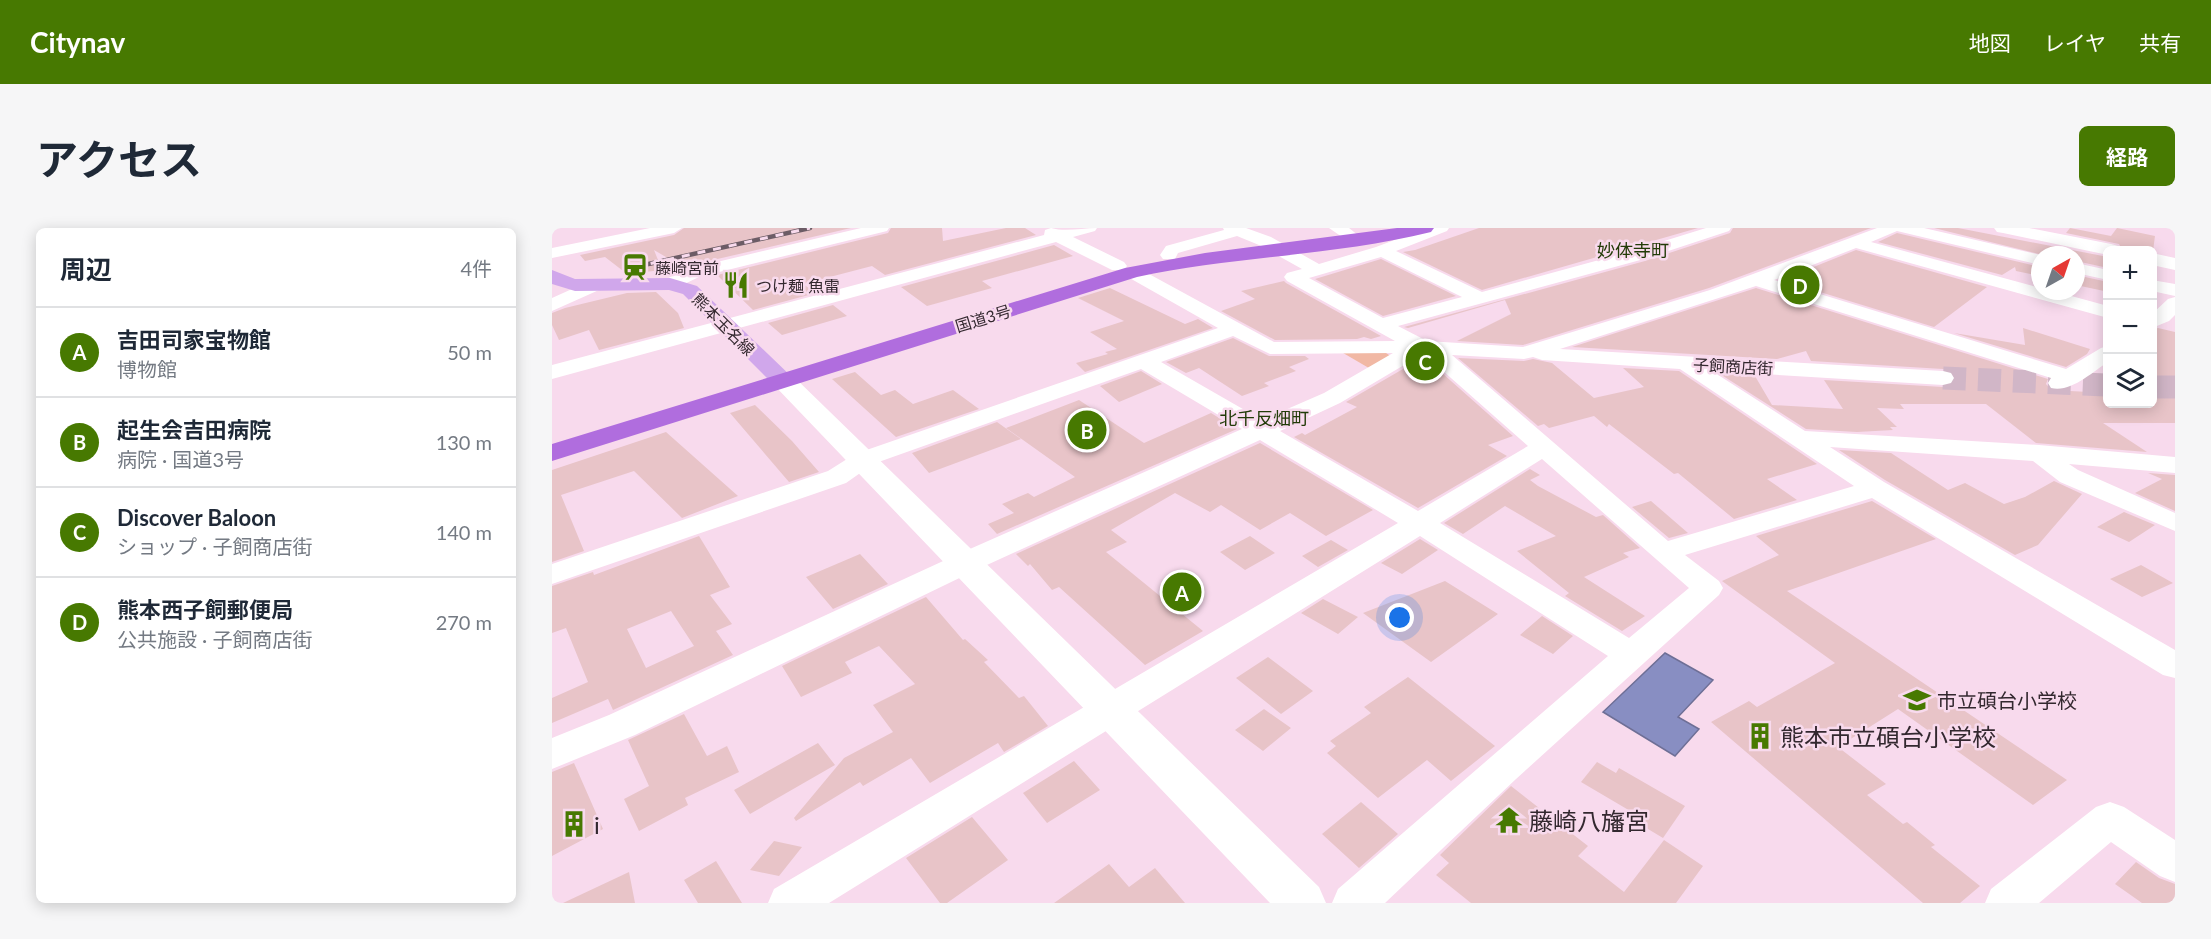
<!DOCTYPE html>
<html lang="ja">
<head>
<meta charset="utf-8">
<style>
	body { margin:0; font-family:Lato,"Noto Sans JP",sans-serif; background:#f6f6f7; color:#1f2937 }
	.controls { position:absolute; right:18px; top:18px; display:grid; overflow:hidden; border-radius:9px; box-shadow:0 3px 15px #0003 }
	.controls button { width:54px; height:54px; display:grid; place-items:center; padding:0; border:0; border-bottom:2px solid #e0e1e3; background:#fff; color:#1f2937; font:30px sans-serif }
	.compass { position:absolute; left:1479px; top:18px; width:54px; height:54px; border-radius:50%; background:#fff; box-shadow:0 3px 15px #0003; rotate:40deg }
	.you { position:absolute; left:848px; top:390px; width:21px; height:21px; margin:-15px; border:4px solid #fff; border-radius:50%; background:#1a73e8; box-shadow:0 0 0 9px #1a73e833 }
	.badge { display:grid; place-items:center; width:39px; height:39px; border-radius:50%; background:#477901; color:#fff; font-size:20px; font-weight:700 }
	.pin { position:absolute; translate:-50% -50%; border:3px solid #fff; box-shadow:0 2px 6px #0006 }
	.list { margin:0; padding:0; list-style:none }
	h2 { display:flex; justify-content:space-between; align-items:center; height:78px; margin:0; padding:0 24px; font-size:26px }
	h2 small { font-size:20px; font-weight:400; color:#747a83 }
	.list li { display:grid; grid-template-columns:39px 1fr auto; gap:18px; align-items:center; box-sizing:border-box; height:90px; padding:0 24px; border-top:2px solid #e0e1e3 }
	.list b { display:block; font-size:22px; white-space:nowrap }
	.list p { margin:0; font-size:20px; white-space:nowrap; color:#747a83 }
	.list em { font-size:20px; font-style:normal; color:#747a83 }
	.icon { flex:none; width:33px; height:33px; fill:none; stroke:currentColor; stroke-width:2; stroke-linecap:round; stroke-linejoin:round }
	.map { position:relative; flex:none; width:1623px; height:675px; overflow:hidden; border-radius:9px }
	header { display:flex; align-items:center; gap:36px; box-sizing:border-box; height:84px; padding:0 30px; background:#477901; color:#fff }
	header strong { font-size:28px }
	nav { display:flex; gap:33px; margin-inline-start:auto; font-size:21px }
	.intro { display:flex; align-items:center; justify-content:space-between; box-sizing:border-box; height:144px; padding:0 36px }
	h1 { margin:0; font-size:42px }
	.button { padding:15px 27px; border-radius:9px; background:#477901; color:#fff; font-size:21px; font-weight:700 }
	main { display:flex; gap:36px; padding:0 36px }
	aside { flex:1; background:#fff; border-radius:9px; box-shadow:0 3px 15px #0003 }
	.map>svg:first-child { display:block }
	.green { fill:#f1b8a4 }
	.water { fill:#888ec2; stroke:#6e6f96; stroke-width:1.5 }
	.building { fill:#e8c4c8; fill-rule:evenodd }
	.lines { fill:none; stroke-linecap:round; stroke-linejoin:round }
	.street-tunnel { stroke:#d1b6c7; stroke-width:23; stroke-dasharray:23 12; stroke-linecap:butt }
	.street { fill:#fff; fill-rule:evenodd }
	.secondary { fill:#fff; fill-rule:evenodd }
	.primary { fill:#d0a7eb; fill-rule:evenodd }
	.highway { fill:#b06dde; fill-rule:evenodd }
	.rail-casing { stroke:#6c5c66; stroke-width:4.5 }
	.rail { stroke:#f8daed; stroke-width:3; stroke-dasharray:8; stroke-linecap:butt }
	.labels { text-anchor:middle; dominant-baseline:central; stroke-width:5; stroke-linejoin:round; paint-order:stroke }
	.far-poi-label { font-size:16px; fill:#33282f; stroke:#f8daed; text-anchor:start }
	.far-street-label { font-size:16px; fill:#33282f; stroke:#f8daed }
	.far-quarter-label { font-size:18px; fill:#223b08; stroke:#f8daed }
	.poi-label { font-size:20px; fill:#33282f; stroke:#f8daed; text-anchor:start }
	.near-poi-label { font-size:24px; fill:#33282f; stroke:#f8daed; text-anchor:start }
</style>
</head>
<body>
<header>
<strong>Citynav</strong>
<nav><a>地図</a><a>レイヤ</a><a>共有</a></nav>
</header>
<div class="intro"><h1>アクセス</h1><a class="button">経路</a></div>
<main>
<aside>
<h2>周辺<small>4件</small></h2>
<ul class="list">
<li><span class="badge">A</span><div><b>吉田司家宝物館</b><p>博物館</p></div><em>50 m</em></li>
<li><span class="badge">B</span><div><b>起生会吉田病院</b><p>病院 · 国道3号</p></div><em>130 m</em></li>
<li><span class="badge">C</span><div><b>Discover Baloon</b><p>ショップ · 子飼商店街</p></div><em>140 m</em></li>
<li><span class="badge">D</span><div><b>熊本西子飼郵便局</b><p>公共施設 · 子飼商店街</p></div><em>270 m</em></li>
</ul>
</aside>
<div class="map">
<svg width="1623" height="675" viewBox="0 0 1623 675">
	<rect width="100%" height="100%" fill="#f8daed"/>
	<!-- green -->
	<path class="green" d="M828,121L843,131L822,143L786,122Z"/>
	<!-- water -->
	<path class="water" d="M1113,425L1161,452L1126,489L1147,501L1123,528L1051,484Z"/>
	<!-- building -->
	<path class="building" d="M132,0H299L131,39L102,22L110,42L75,46L53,29L33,33L28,27L122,7Z
		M339,0H390L391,13L454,0H473L484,7L333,47L320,38L251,56L264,65L201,82L165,47L336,5Z
		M927,0H1146L930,62L851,24L863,22Z
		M1181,0H1319L1157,60L971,117L905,113L959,86L953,72L856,100L852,99L1093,33L1178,5Z
		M1382,0H1406L1556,29V40L1524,33V27H1491Z
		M1518,0L1559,8L1565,0L1603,8L1601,23L1570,22L1567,16L1514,5Z
		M1345,5L1488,39V48L1464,43L1463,39L1450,47L1326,14Z
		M502,17L521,28L430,53L440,60L375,78L349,59Z
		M1304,22L1435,59L1382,99L1229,52Z
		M829,31L904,68L831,88L763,51Z
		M1524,47L1556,54V55L1552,63L1524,57Z
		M732,53L734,55L829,108L819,111L812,109L805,111L723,112L669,83L703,71L689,63Z
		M558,60L633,96L646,91L661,100L533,144L524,135L556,126L553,124L565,121L538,104L572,93L526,70Z
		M1204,60L1496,151L1494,156L1499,162L1556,165V176H1600V102L1606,100L1623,104V195H1551L1595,224L1484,215L1434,176H1348L1352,181L1325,180L1345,199H1338L1341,202L1305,204L1254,201L1168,146L1203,148L1220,177L1291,181L1272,152L1391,159L1401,156L1404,149L1400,143L1391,141L1259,133L1254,123L1225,131L1020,119Z
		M104,64L126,85L132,100L47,122L37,102L7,112L0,97V85L13,80L75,65Z
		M281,77L295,88L230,107L216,95Z
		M1471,100L1538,121L1535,126L1514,139L1402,105L1473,117Z
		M681,110L717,128H753L757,131L737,139L744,143L712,155L717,158L690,168L647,140L634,145L614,134Z
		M870,130L881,137L961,208L936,217L955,228L866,280L742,209L750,205L753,207L805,179L794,174Z
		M906,130L972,133L981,131L1000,135L1042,170L1092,159L1071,140L1127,143L1265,236L1215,251L1245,272L1182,291L1126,245L1122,246L1057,196L1055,199L1042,188L997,200L992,196L986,198Z
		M589,143L610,156L567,174L548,158Z
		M303,144L329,167L343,162L361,176L401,162L427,181L344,209L280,151Z
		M527,172L592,215L659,185L685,201L445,306L436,296L462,285L450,276L476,265L482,269L523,249L454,200Z
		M203,177L240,213L267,244L237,254L178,185Z
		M445,194L469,211L377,245L360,225Z
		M114,204L186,268L130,290L82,243L9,267L32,323L0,334V242Z
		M708,215L821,282L774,308L738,285L708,302L669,277L658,284L623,265L559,302L575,314L554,324L651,403L593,437L507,359L500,362L478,336L476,338L464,326Z
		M1287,222L1339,225L1396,262L1413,255L1452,276L1473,269L1502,253L1530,266L1486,317L1463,327L1333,252Z
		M978,241L988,247L978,252L986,258L1044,289L1051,287L1088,320L1071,325L1077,329L1032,349L1093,388L1070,403L1013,368L1017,365L965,323L1004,308L953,278L911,306L892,295Z
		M1596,245L1623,247V283L1583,265L1610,251Z
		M1099,273L1136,305L1117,310L1080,279Z
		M1320,273L1384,311L1235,363L1515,552L1481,577L1346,481L1286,519L1334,556L1315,567L1351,596L1355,594L1383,617L1379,619L1428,658L1408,675H1371L1159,494L1197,473L1205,479L1283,435L1170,353L1227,327L1204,308Z
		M1572,284L1603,297L1577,314L1545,299Z
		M147,308L178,359L158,367L180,396L164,403L181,427L61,482L56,471L0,495V470L36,454L14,400L0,405V358L41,344L42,347ZM119,383L142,418L94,440L75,401Z
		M698,308L723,325L693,342L668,324Z
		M868,311L886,322L850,346L829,335Z
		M779,312L796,322L766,339L750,328Z
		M308,326L336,356L281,381L254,349Z
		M1589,337L1621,355L1590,369L1558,351Z
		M893,353L946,386L879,434L811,385Z
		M374,369L411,412L413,411L436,432L432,434L467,470L472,468L496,498L452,524L446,515L378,555L359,530L311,558L308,554L244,593L242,590L292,530L341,504L321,477L363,456L327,418L293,434L300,445L249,469L230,438Z
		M771,371L806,389L786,406L749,385Z
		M990,388L1021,408L1001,426L968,407Z
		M716,429L761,463L729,486L684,450Z
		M856,449L943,518L899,553L875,532L826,570L775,525L784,518L778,513L819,485L812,479Z
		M712,481L739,500L711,523L683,502Z
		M132,486L155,528L175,518L187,544L133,570L136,577L87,603L72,571L97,558L76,512Z
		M266,515L283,537L198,586L182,562Z
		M522,533L548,562L495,595L471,565Z
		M1045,534L1064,545L1067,540L1133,578L1111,610L1081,592L1085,587L1029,554Z
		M22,535L51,601L0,628V544Z
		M959,558L1036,618L1026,628L1072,664L1112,612L1151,638L1124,675H919L884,647L897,635L888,627Z
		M809,574L846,606L807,640L770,606Z
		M420,589L456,632L395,675H388L354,630Z
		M222,613L250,619L227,648L198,642Z
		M164,633L190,675H146L132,652Z
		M1584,634L1607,650L1623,656V675H1590L1563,656Z
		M557,636L577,659L603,640L633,675H502Z
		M77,644L83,675H11Z"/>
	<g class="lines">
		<!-- street-tunnel -->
		<path class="street-tunnel" d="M1391,150L1556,157
			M1600,159H1623"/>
		<!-- street -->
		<path class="street" d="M98,0H130L122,5L0,30V20Z
			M309,0H337L335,3L147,49L124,60H112L109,56L112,52L135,41Z
			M499,0C513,4 530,0 545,0L543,3L521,9L572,34L575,38L572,42H560L504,14L0,151V137L492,7L493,2Z
			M671,0H694L719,9L767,36L824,19L874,0H897L895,3L844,23L930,64L1080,23L1154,0H1179L1177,3L1092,31L846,98L875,113L971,119L1158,62L1325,0H1372L1489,27L1488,37L1345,3L1319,14L1488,60V63H1501L1556,78V90L1304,20L1222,52L1514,141L1549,120L1556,118V134C1540,144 1519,165 1499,160L1496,155L1499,150L1204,58L1008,121L1391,143L1399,145L1402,150L1399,155L1391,157L1160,143L1253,203L1487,217L1623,229V245L1517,236L1526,242L1623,285V303L1508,254L1481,233L1278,219L1332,254L1623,422V450L1611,447L1320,270L1133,327L1167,353L1171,360L1167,367L964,551L833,675H780L786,661L1056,428L868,308L277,675H216L222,661L846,295L708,212L424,342L83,507L0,541V510L57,487L402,328L690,201L589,141L321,236L294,255L0,356V336L276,243L303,226L666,100L574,48L571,44L574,40H586L722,114L843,113L735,53L732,49L735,45L750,41L707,17L685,8L626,25L623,31H611L608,27L614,18L672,2ZM829,29L910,69L831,90L757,50ZM681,108L718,126L841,125L772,165L710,192L609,134ZM869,127L882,135L976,218L866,283L728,203L788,175ZM900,127L972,131L981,129L990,132L1128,141L1302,258L1116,313ZM990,231L1137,360L1077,410L888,295Z
			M777,0H797L807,8L805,11H793Z
			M1524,35L1556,42V52L1524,45Z
			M40,52L47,54L49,58L47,62L0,83V70Z
			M1600,52L1623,56V68L1600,63Z
			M1623,69V87L1617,93L1600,100V86L1616,71Z
			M1558,574L1572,579L1623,612V654L1608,648L1559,614L1487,675H1433L1439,661L1544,579Z"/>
		<!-- secondary -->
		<path class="secondary" d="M1442,0H1477L1559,16L1566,18L1568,22H1556V27L1451,5L1445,4Z
			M1600,25L1623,30V42L1600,37Z
			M231,145L240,147L767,659L774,675H718L222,157L219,152L222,147Z"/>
		<!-- primary -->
		<path class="primary" d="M0,42L23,51L118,50L145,58L243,152L240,157L231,159L222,157L131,66L117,62L23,63L0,56Z"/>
		<!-- highway -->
		<path class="highway" d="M845,0H882L879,4C783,28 682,28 585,49L0,233V216L573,40L653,25Z"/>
		<defs>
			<path id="rail" d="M83,39L258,0"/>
		</defs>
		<!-- rail casing -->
		<use href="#rail" class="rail-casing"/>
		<!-- rail -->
		<use href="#rail" class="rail"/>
	</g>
	<!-- icons -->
	<defs>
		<symbol id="station-bare" viewBox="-9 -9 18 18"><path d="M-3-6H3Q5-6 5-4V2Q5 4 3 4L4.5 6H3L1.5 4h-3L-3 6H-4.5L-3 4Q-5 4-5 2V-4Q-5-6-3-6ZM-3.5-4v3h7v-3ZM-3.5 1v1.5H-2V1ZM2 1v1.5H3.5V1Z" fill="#477901" stroke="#f8daed" stroke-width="2.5" paint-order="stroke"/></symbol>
		<symbol id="restaurant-bare" viewBox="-9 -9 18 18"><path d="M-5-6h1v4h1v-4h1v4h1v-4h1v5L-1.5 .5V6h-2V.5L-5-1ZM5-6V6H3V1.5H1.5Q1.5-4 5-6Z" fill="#477901" stroke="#f8daed" stroke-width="2.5" paint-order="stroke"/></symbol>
		<symbol id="school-bare" viewBox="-9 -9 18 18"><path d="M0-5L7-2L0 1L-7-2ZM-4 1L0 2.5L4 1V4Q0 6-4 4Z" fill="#477901" stroke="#f8daed" stroke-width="2.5" paint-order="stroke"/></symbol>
		<symbol id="building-bare" viewBox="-9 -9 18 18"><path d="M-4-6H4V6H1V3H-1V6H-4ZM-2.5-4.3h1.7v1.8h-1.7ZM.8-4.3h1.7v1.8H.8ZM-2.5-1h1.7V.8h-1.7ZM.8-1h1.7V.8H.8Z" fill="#477901" stroke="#f8daed" stroke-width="2.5" paint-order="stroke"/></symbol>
		<symbol id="temple-bare" viewBox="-9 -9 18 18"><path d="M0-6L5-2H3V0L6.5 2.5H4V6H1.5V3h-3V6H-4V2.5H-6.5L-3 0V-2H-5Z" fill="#477901" stroke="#f8daed" stroke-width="2.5" paint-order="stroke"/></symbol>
	</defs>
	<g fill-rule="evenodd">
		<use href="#station-bare" x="64" y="20" width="38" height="38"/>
		<use href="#restaurant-bare" x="165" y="38" width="38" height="38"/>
		<use href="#school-bare" x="1346" y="453" width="38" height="38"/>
		<use href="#building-bare" x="1189" y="489" width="38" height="38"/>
		<use href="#temple-bare" x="938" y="573" width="38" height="38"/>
		<use href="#building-bare" x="3" y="577" width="38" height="38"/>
	</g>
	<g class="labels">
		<!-- far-poi labels -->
		<g class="far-poi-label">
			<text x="103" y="39">藤崎宮前</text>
			<text x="204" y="57">つけ麺 魚雷</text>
		</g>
		<!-- far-street labels -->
		<g class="far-street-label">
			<text transform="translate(431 90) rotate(-17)">国道3号</text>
			<text transform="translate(172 96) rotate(45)">熊本玉名線</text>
			<text transform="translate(1181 138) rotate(3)">子飼商店街</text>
		</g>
		<!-- far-quarter labels -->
		<g class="far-quarter-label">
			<text x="1081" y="22">妙体寺町</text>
			<text x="712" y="190">北千反畑町</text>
		</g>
		<!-- poi labels -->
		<g class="poi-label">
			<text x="1385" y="472">市立碩台小学校</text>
		</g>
		<!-- near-poi labels -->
		<g class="near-poi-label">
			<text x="1228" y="508">熊本市立碩台小学校</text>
			<text x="977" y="592">藤崎八旛宮</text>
			<text x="42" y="596">i</text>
		</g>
	</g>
</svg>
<div class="controls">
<button>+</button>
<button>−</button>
<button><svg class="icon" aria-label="layers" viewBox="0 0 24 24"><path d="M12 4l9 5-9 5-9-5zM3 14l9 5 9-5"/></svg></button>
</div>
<svg class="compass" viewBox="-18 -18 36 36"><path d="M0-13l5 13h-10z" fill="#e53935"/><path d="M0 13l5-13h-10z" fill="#747a83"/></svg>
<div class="you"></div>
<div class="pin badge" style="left:630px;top:364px">A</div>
<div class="pin badge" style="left:535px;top:202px">B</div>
<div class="pin badge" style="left:873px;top:133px">C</div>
<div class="pin badge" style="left:1248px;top:57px">D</div>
</div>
</main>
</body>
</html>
